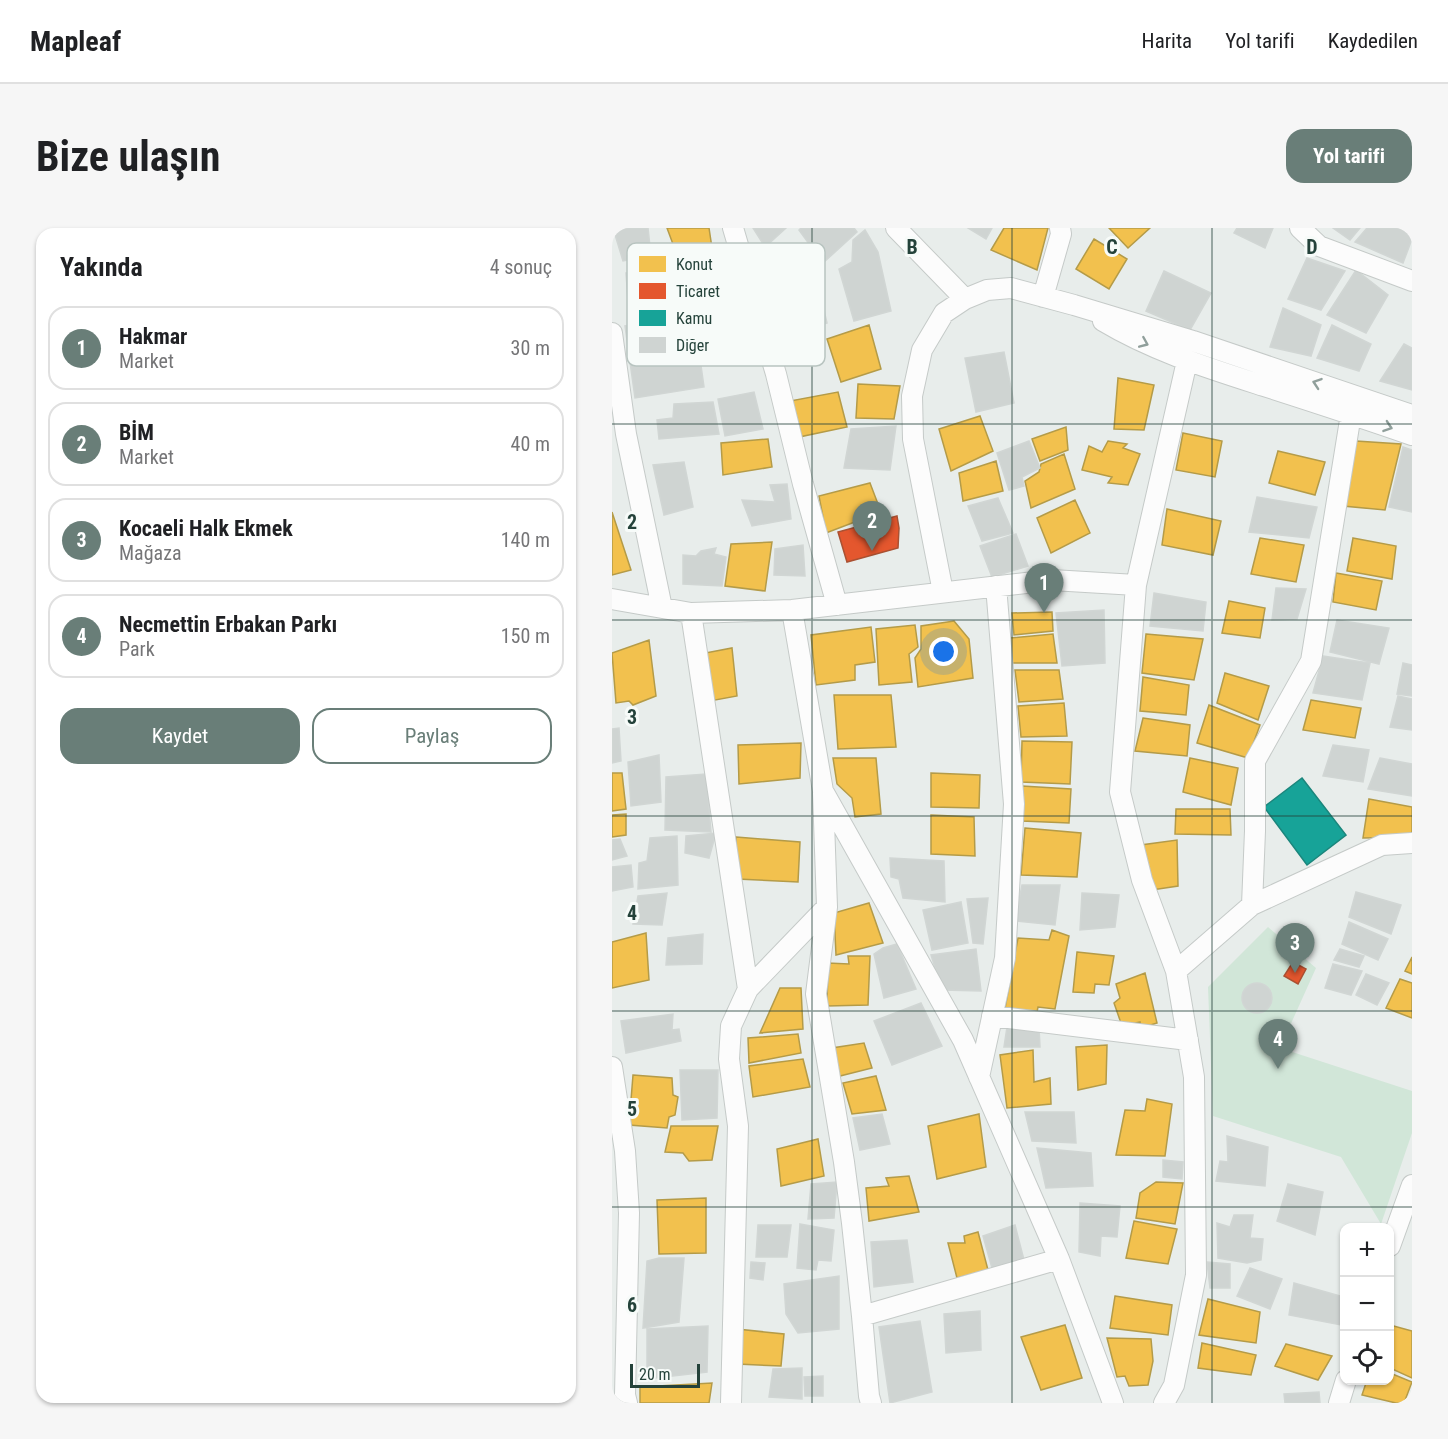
<!DOCTYPE html>
<html lang="tr">
<head>
<meta charset="utf-8">
<style>
	body { margin:0; font-family:"Roboto Condensed",sans-serif; background:#f6f6f6; color:#202124 }
	.controls { position:absolute; right:18px; bottom:18px; display:grid; overflow:hidden; border-radius:12px; box-shadow:0 2px 4px #0004 }
	.controls button { width:54px; height:54px; display:grid; place-items:center; padding:0; border:0; border-bottom:2px solid #e0e0e0; background:#fff; color:#202124; font:30px sans-serif }
	.scale { position:absolute; left:18px; bottom:15px; width:70px; box-sizing:border-box; padding-left:6px; border:3px solid #24423a; border-top:0; font-size:16px; line-height:21px; white-space:nowrap; color:#24423a; -webkit-text-stroke:4px #f7fbf9; paint-order:stroke }
	.you { position:absolute; left:332px; top:424px; width:21px; height:21px; margin:-15px; border:4px solid #fff; border-radius:50%; background:#1a73e8; box-shadow:0 0 0 9px #1a73e833 }
	.badge { display:grid; place-items:center; width:39px; height:39px; border-radius:50%; background:#697e78; color:#fff; font-size:20px; font-weight:700 }
	.pin { position:absolute; translate:-50% -50px; filter:drop-shadow(0 2px 3px #0008) }
	.pin::after { content:''; position:absolute; top:32px; width:21px; height:18px; background:inherit; clip-path:polygon(0 0,100% 0,50% 100%) }
	.list { margin:0; padding:0; list-style:none }
	h2 { display:flex; justify-content:space-between; align-items:center; height:78px; margin:0; padding:0 24px; font-size:26px }
	h2 small { font-size:20px; font-weight:400; color:#757577 }
	.list li { display:grid; grid-template-columns:39px 1fr auto; gap:18px; align-items:center; box-sizing:border-box; height:84px; margin:0 12px 12px; padding:0 12px; border:2px solid #e0e0e0; border-radius:18px }
	.list b { display:block; font-size:22px; white-space:nowrap }
	.list p { margin:0; font-size:20px; white-space:nowrap; color:#757577 }
	.list em { font-size:20px; font-style:normal; color:#757577 }
	.actions { display:flex; gap:12px; padding:18px 24px }
	.actions a { flex:1; padding:14px 0; border:2px solid #697e78; border-radius:18px; text-align:center; font-size:21px; color:#697e78 }
	.actions .main { background:#697e78; color:#fff }
	.icon { flex:none; width:33px; height:33px; fill:none; stroke:currentColor; stroke-width:2; stroke-linecap:round; stroke-linejoin:round }
	.map { position:relative; flex:none; width:800px; height:1175px; overflow:hidden; border-radius:18px }
	header { display:flex; align-items:center; gap:36px; box-sizing:border-box; height:84px; padding:0 30px; background:#fff; border-bottom:2px solid #e0e0e0 }
	header strong { font-size:28px }
	nav { display:flex; gap:33px; margin-inline-start:auto; font-size:21px }
	.intro { display:flex; align-items:center; justify-content:space-between; box-sizing:border-box; height:144px; padding:0 36px }
	h1 { margin:0; font-size:42px }
	.button { padding:15px 27px; border-radius:18px; background:#697e78; color:#fff; font-size:21px; font-weight:700 }
	main { display:flex; gap:36px; padding:0 36px }
	aside { flex:1; background:#fff; border-radius:18px; box-shadow:0 2px 4px #0004 }
	.map>svg:first-child { display:block }
	.green { fill:#d1e6d8 }
	.homes { fill:#f2c14e; stroke:#b49b48; stroke-width:1.5 }
	.shops { fill:#e4572e; stroke:#aa5132; stroke-width:1.5 }
	.public { fill:#17a398; stroke:#1b867c; stroke-width:1.5 }
	.building { fill:#cfd4d2; stroke:#d1d6d4; stroke-width:1.5 }
	.lines { fill:none; stroke-linecap:round; stroke-linejoin:round }
	.street-casing { stroke:#c5cac8; stroke-width:22 }
	.street { stroke:#fcfcfc; stroke-width:20 }
	.oneway { stroke:#909f9b }
	.grid { fill:none; stroke:#24423a; stroke-width:1.5; stroke-opacity:0.55 }
	.key { fill:#f7fbf9; stroke:#b8c4c0; stroke-width:1.5 }
	.key-label { font-size:16px; fill:#24423a }
	.grid-label { font-size:20px; text-anchor:middle; font-weight:bold; fill:#24423a; stroke:#f7fbf9; stroke-width:6; stroke-linejoin:round; paint-order:stroke }
</style>
</head>
<body>
<header>
<strong>Mapleaf</strong>
<nav><a>Harita</a><a>Yol tarifi</a><a>Kaydedilen</a></nav>
</header>
<div class="intro"><h1>Bize ulaşın</h1><a class="button">Yol tarifi</a></div>
<main>
<aside>
<h2>Yakında<small>4 sonuç</small></h2>
<ul class="list">
<li><span class="badge">1</span><div><b>Hakmar</b><p>Market</p></div><em>30 m</em></li>
<li><span class="badge">2</span><div><b>BİM</b><p>Market</p></div><em>40 m</em></li>
<li><span class="badge">3</span><div><b>Kocaeli Halk Ekmek</b><p>Mağaza</p></div><em>140 m</em></li>
<li><span class="badge">4</span><div><b>Necmettin Erbakan Parkı</b><p>Park</p></div><em>150 m</em></li>
</ul>
<div class="actions"><a class="main">Kaydet</a><a>Paylaş</a></div>
</aside>
<div class="map">
<svg width="800" height="1175" viewBox="0 0 800 1175">
	<rect width="100%" height="100%" fill="#e8edeb"/>
	<!-- green -->
	<path class="green" d="M656,699L704,740L668,820L800,863V905L769,996L729,929L601,888L596,759Z"/>
	<!-- homes -->
	<path class="homes" d="M55,0H97L100,20L65,27Z
		M392,0H436L425,42L379,22Z
		M497,0H538L516,20Z
		M482,11L515,31L497,61L464,41Z
		M257,97L269,141L229,154L215,111Z
		M506,150L542,157L532,202L502,201Z
		M246,156L288,158L282,191L244,190Z
		M226,164L235,199L187,209L178,173Z
		M368,188L381,223L339,243L327,201Z
		M454,199L456,222L428,233L420,211Z
		M571,205L610,213L603,249L564,242Z
		M156,211L160,239L111,247L109,215Z
		M496,213L515,216L511,220L528,226L516,257L496,255L500,249L470,242L477,218L490,224Z
		M744,213L789,216L773,282L731,278Z
		M666,223L713,234L703,267L657,255Z
		M452,226L463,261L419,280L413,253L427,244L429,236Z
		M384,233L391,263L351,273L347,245Z
		M258,255L269,284L214,305L207,268Z
		M463,272L478,305L439,325L425,290Z
		M555,281L609,293L601,327L550,317Z
		M0,284L19,342L0,347Z
		M648,310L692,317L684,354L639,346Z
		M741,310L784,318L780,351L735,343Z
		M160,314L153,363L113,358L119,316Z
		M724,345L770,353L764,382L721,374Z
		M617,373L653,380L648,410L610,405Z
		M440,384L441,403L402,407L400,385Z
		M342,393L357,411L361,450L306,459L303,430L309,421V398Z
		M303,397L306,419L297,426L300,454L267,457L264,401Z
		M259,399L263,434L243,437V452L204,457L199,407Z
		M441,406L445,435H400L398,410Z
		M534,406L591,411L582,452L530,445Z
		M37,412L44,468L21,477L17,473L4,475L0,425Z
		M120,420L125,468L98,473L88,426Z
		M403,442H447L451,471L407,474Z
		M613,445L657,458L646,492L605,475Z
		M531,449L577,457L574,487L528,483Z
		M222,467H279L284,519L226,521Z
		M699,472L749,480L743,510L691,502Z
		M452,475L455,508L409,509L406,478Z
		M597,477L648,497L636,530L585,515Z
		M531,490L578,497L575,528L523,523Z
		M410,513L460,514L458,556L409,554Z
		M189,515L188,550L127,556L126,517Z
		M221,530H264L269,586L243,589L240,570L225,556Z
		M578,530L626,540L619,577L571,564Z
		M0,545H10L14,581L0,583Z
		M319,545L368,547L367,580L319,579Z
		M410,558L459,561L457,595L410,593Z
		M757,571L800,579V609L751,610Z
		M564,581H618L619,607L563,606Z
		M14,586V607L0,609V587Z
		M319,587L362,589L363,628L319,626Z
		M413,600L469,605L465,649L409,647Z
		M124,609L188,614L186,654L125,651Z
		M565,612L566,658L540,662L529,617Z
		M257,675L271,715L224,727L222,685Z
		M440,702L457,708L443,781L426,779L425,784L393,780L406,710L437,712Z
		M34,705L37,752L0,760V714Z
		M465,724L502,728L497,757L483,756L482,765L461,764Z
		M236,728H258L256,777L215,778L216,735L237,736Z
		M800,729V746L793,743Z
		M533,745L545,795L529,800L528,794L510,798L502,775L508,770L504,756Z
		M788,751L800,755V790L774,780Z
		M168,760H189L191,801L148,805Z
		M186,806L189,825L137,835L136,810Z
		M252,815L260,840L224,849L220,820Z
		M495,817L494,856L466,862L464,819Z
		M421,822L422,854L438,850L439,876L395,880L388,827Z
		M191,831L198,859L141,869L137,838Z
		M21,847L60,850L61,867L66,869L63,887L57,889L55,900L17,897Z
		M264,848L274,882L240,886L231,855Z
		M535,871L560,876L553,928L504,927L513,882L533,883Z
		M367,886L374,939L325,951L316,898Z
		M59,898H106L100,932L77,933L71,925L53,924Z
		M206,911L212,948L169,958L165,921Z
		M297,948L307,984L257,993L254,960L277,958L274,950Z
		M544,954L571,955L563,996L524,990L528,965Z
		M94,970V1025L47,1026L45,972Z
		M522,993L565,1001L556,1036L514,1030Z
		M366,1004L376,1042L345,1050L336,1015H353L352,1008Z
		M503,1068L560,1077L556,1107L498,1100Z
		M596,1071L648,1084L644,1115L587,1107Z
		M453,1097L470,1150L429,1162L409,1109Z
		M778,1097L800,1103V1150L778,1140Z
		M125,1101L172,1106L169,1138L125,1136Z
		M495,1110L539,1111L541,1133L536,1157L517,1158L513,1148L505,1149Z
		M590,1115L644,1127L639,1147L586,1140Z
		M674,1116L720,1128L706,1152L663,1138Z
		M778,1145L800,1154L792,1175H784L750,1167L755,1152H778Z
		M100,1155L97,1175H28V1159Z"/>
	<!-- shops -->
	<path class="shops" d="M285,288L287,300L286,320L235,334L226,304Z
		M681,734L694,741L686,756L672,748Z"/>
	<!-- public -->
	<path class="public" d="M690,550L734,607L695,637L652,579Z"/>
	<!-- building -->
	<path class="building" d="M1,0H36L39,28L11,33Z
		M141,0H174L153,19Z
		M189,0H242L245,4L211,35L187,2Z
		M356,0H380L374,11Z
		M625,0H661L653,20L622,5Z
		M721,0H748L738,12Z
		M755,0H795L800,5V11L791,35L743,14Z
		M253,2L266,24L279,83L242,93L227,41L240,34L241,12Z
		M695,30L733,43L709,82L676,71Z
		M744,42L776,67L754,105L715,87Z
		M552,43L599,65L578,102L534,83Z
		M14,45L47,46L49,81L17,86Z
		M206,57L215,95L166,111L154,70Z
		M671,80L709,97L699,128L658,119Z
		M82,88L92,159L23,170L13,98Z
		M720,97L759,116L747,143L705,130Z
		M792,116L800,120V162L768,153Z
		M392,124L402,175L364,184L353,130Z
		M142,164L151,201L113,208L106,171Z
		M101,174L107,206L47,211L45,192L61,190L62,176Z
		M284,198L278,242L232,240L239,201Z
		M417,213L428,240L410,249L412,258L397,262L385,225Z
		M791,219L800,222V284L777,279Z
		M72,234L81,279L52,287L41,237Z
		M175,256L179,291L140,298L130,272L163,274L158,257Z
		M645,269L705,279L697,310L637,304Z
		M386,270L401,305L370,313L356,278Z
		M404,306L416,338L380,349L368,318Z
		M191,317L193,348L162,347L163,321Z
		M104,320L102,326L114,329L110,358L71,356V327L84,328L89,323Z
		M664,360L694,361L685,391L660,392Z
		M542,365L594,374L591,403L538,398Z
		M492,382L493,435L450,438L444,385Z
		M725,392L777,400L767,436L718,424Z
		M711,428L758,435L750,472L701,465Z
		M791,435L800,437V468L785,466Z
		M786,468L800,471V502L778,499Z
		M7,500L9,533L0,535V501Z
		M721,517L757,522L751,554L711,548Z
		M47,527L49,574L19,578L16,534Z
		M768,530L800,536V568L756,561Z
		M94,546L99,604L53,602L54,549Z
		M104,605L97,630L73,625L74,608Z
		M65,608L66,657L26,661L27,635L35,633L38,610Z
		M8,611L15,628L0,632V612Z
		M278,630L332,633L333,674L291,670L287,651L279,649Z
		M19,637L21,659L0,663V639Z
		M410,657H448L443,697L403,693Z
		M744,664L789,677L779,706L737,689Z
		M55,665L50,697L21,696L26,668Z
		M470,665L507,667L503,699L468,702Z
		M376,670L371,716L361,715L355,671Z
		M349,674L356,715L320,722L311,682Z
		M737,694L776,711L766,732L730,716Z
		M91,706L90,736L54,737L56,710Z
		M285,716L304,761L272,770L262,726L271,720Z
		M364,721L369,763L330,762L319,727Z
		M728,721L752,728L747,739L722,732Z
		M721,736L750,743L739,767L713,760Z
		M754,746L777,755L765,777L744,767Z
		M630 770a15 15 0 1 1 30 0a15 15 0 1 1-30 0Z
		M309,775L330,818L280,837L262,793Z
		M61,786L60,802L67,801L69,813L14,825L9,793Z
		M395,799H427L428,819H392Z
		M68,842H106L105,890L70,892Z
		M413,884H462L464,915L420,913Z
		M270,886L278,916L248,922L241,890Z
		M615,908L656,919L653,958L604,953L608,933L616,934Z
		M425,920L479,925L481,958L434,960Z
		M551,932L571,934L570,951L551,949Z
		M225,954L222,990L196,991L199,956Z
		M676,956L711,964L703,1007L665,993Z
		M468,975L508,978L505,1009L489,1008L488,1028L467,1024Z
		M622,987H641L638,1010L651,1011L649,1032L635,1035L606,1030L605,995L618,999Z
		M188,996L222,1002L219,1033L206,1032L204,1042L185,1040Z
		M146,997H179L175,1029H144Z
		M403,997L412,1032L380,1040L371,1008Z
		M295,1012L301,1054L262,1059L259,1014Z
		M47,1030H72L67,1094L31,1100L35,1033Z
		M139,1034L153,1035L151,1052L138,1050Z
		M595,1034L618,1036V1060H598Z
		M638,1040L670,1051L658,1081L625,1068Z
		M227,1048V1101L186,1105L174,1086L172,1056Z
		M682,1055L732,1069V1085L729,1097L677,1087Z
		M368,1083L369,1122L334,1125L332,1086Z
		M308,1093L320,1164L278,1175L267,1099Z
		M96,1098L95,1144L35,1151V1101Z
		M190,1140V1171L157,1169L161,1141Z
		M211,1148V1168H193L192,1149Z
		M707,1164L708,1175H673L672,1166Z"/>
	<g class="lines">
		<defs>
			<path id="street" d="M121,0L164,146L191,256L225,377
				M284,0L353,71
				M688,0L707,18L800,53
				M431,69L449,6L448,0
				M491,93C541,123 596,140 652,158C702,174 751,190 800,207
				M0,105L14,206L50,380
				M331,364L301,211L300,168L310,122L332,85L353,71L375,62L399,60L462,77L581,113L800,187
				M0,371L79,385L180,382L440,352L524,357
				M180,382L211,563L351,812L447,1031L501,1175
				M79,385L136,761
				M211,565L215,679L204,766L232,934L240,995L250,1088L257,1168L259,1175
				M640,677L770,617L800,615
				M564,743L640,677L643,603V533L699,433L739,186
				M380,788L576,812
				M0,839L13,923L17,985L13,1167L15,1175
				M367,849L393,730L402,576L384,358
				M778,1018L800,957
				M250,1088L447,1031
				M119,1175L126,898L117,831L119,798L136,761L215,679
				M552,1175L562,1157L584,1047L582,849L564,743L530,652L508,564L524,357L575,133
				M727,1175L734,1152"/>
		</defs>
		<!-- street casing -->
		<use href="#street" class="street-casing"/>
		<!-- street -->
		<use href="#street" class="street"/>
	</g>
	<!-- one-way arrows -->
	<defs><path id="oneway-chevron" d="M-2-3.5L2.5 0L-2 3.5" fill="none" stroke-width="1.6" stroke-linecap="round" stroke-linejoin="round" transform="scale(1.5)"/></defs>
	<g class="oneway">
		<use href="#oneway-chevron" transform="translate(532 115) rotate(23)"/>
		<use href="#oneway-chevron" transform="translate(705 155) rotate(-161)"/>
		<use href="#oneway-chevron" transform="translate(776 199) rotate(19)"/>
	</g>
	<!-- grid -->
	<path class="grid" d="M200,0V1175M400,0V1175M600,0V1175M0,196H800M0,392H800M0,588H800M0,783H800M0,979H800"/>
	<!-- legend -->
	<rect x="15" y="15" width="198" height="123" rx="9" class="key"/>
	<rect x="27" y="28" width="27" height="16" fill="#f2c14e"/>
	<rect x="27" y="55" width="27" height="16" fill="#e4572e"/>
	<rect x="27" y="82" width="27" height="16" fill="#17a398"/>
	<rect x="27" y="109" width="27" height="16" fill="#cfd4d2"/>
	<g class="key-label">
		<text x="64" y="42">Konut</text>
		<text x="64" y="69">Ticaret</text>
		<text x="64" y="96">Kamu</text>
		<text x="64" y="123">Diğer</text>
	</g>
	<g class="grid-label">
		<text x="300" y="26">B</text>
		<text x="500" y="26">C</text>
		<text x="700" y="26">D</text>
		<text x="20" y="301">2</text>
		<text x="20" y="496">3</text>
		<text x="20" y="692">4</text>
		<text x="20" y="888">5</text>
		<text x="20" y="1084">6</text>
	</g>
</svg>
<div class="controls">
<button>+</button>
<button>−</button>
<button><svg class="icon" aria-label="locate" viewBox="0 0 24 24"><circle cx="12" cy="12" r="6"/><path d="M12 2v4M12 18v4M2 12h4M18 12h4"/></svg></button>
</div>
<div class="scale">20 m</div>
<div class="you"></div>
<div class="pin badge" style="left:432px;top:385px">1</div>
<div class="pin badge" style="left:260px;top:323px">2</div>
<div class="pin badge" style="left:683px;top:745px">3</div>
<div class="pin badge" style="left:666px;top:841px">4</div>
</div>
</main>
</body>
</html>
